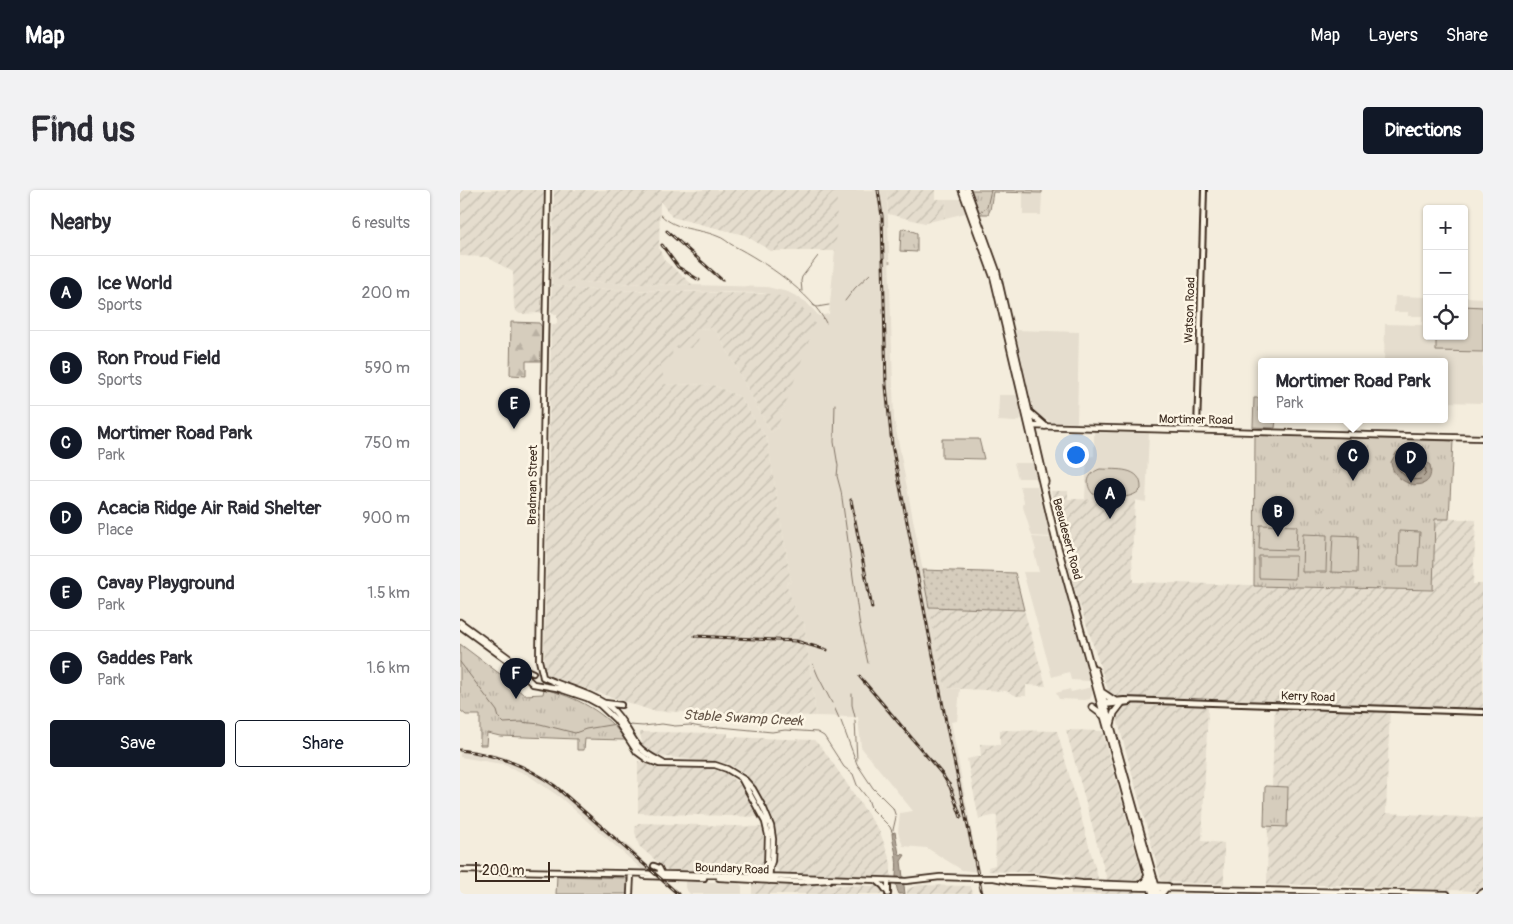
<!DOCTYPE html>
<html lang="en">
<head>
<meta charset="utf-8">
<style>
	body { margin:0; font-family:Pangolin,sans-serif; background:#f2f2f3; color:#2b2b33 }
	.controls { position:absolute; right:15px; top:15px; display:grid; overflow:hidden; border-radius:5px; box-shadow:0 1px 4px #0004 }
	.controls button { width:45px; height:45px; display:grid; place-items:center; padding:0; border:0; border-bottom:1px solid #e1e1e2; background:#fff; color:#2b2b33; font:25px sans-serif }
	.scale { position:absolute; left:15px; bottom:12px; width:75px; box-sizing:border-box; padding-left:5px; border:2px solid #3b2a1e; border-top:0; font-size:14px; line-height:18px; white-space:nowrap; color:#3b2a1e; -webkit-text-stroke:4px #fcf5e5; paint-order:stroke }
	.you { position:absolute; left:615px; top:264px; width:18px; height:18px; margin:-12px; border:4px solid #fff; border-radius:50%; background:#1a73e8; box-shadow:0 0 0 8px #1a73e833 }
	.badge { display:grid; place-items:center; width:32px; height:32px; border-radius:50%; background:#111827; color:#fff; font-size:16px; font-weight:700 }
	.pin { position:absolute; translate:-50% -41px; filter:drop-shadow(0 1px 2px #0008) }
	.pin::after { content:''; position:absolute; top:26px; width:18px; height:15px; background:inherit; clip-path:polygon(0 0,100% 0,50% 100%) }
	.popup { position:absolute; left:798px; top:168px; width:190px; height:65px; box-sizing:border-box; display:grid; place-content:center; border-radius:5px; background:#fff; filter:drop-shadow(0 1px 4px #0005); font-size:16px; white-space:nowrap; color:#7c7c81 }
	.popup b { font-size:19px; color:#2b2b33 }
	.popup::after { content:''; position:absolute; left:50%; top:100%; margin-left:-10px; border:10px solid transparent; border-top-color:#fff }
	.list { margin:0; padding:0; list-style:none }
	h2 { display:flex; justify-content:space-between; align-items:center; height:65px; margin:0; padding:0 20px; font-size:21px }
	h2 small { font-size:16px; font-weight:400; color:#7c7c81 }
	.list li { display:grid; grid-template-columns:32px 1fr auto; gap:15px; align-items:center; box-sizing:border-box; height:75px; padding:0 20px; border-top:1px solid #e1e1e2 }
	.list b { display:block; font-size:19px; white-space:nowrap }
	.list p { margin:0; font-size:16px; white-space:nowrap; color:#7c7c81 }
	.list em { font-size:16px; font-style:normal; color:#7c7c81 }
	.actions { display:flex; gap:10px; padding:15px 20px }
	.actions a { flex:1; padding:11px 0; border:1px solid #111827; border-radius:5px; text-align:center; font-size:18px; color:#111827 }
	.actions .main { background:#111827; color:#fff }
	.icon { flex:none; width:28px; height:28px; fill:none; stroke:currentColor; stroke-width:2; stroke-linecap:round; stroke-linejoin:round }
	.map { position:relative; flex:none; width:1023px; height:704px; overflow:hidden; border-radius:5px }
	header { display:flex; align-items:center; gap:30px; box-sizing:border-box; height:70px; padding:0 25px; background:#111827; color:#fff }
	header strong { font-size:24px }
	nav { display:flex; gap:28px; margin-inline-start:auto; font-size:18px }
	.intro { display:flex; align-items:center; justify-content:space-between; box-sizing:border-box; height:120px; padding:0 30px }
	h1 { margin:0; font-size:35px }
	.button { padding:12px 22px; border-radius:5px; background:#111827; color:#fff; font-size:18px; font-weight:700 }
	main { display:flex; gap:30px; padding:0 30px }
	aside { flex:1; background:#fff; border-radius:5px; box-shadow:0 1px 4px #0004 }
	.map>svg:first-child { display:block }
	.built { fill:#e5ddce }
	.industrial { fill:url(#industrial-furrows) }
	.grass { fill:url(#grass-dots); stroke:#887c6e }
	.forest { fill:url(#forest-firs); stroke:#887c6e }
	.park { fill:url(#park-tufts); stroke:#887c6e }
	.pitch { fill:#d6cdbd; stroke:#887c6e }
	.water { fill:#b0a596; stroke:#817466 }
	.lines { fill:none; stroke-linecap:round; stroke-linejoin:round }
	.shore { stroke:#6a5b4e; stroke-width:1 }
	.stream { stroke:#817466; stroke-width:1 }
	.tertiary-casing { stroke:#3b2a1e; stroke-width:8 }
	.secondary-casing { stroke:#3b2a1e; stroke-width:8 }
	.trunk-casing { stroke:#3b2a1e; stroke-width:9 }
	.tertiary { stroke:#fcf5e5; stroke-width:4 }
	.secondary { stroke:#fcf5e5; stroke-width:4.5 }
	.trunk { stroke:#fcf5e5; stroke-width:5.5 }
	.rail-casing { stroke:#3b2a1e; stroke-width:3 }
	.rail { stroke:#fcf5e5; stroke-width:1; stroke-dasharray:4; stroke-linecap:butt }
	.secondary-bridge-casing { stroke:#3b2a1e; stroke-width:8; stroke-linecap:butt }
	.secondary-bridge { stroke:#fcf5e5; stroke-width:4.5 }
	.labels { text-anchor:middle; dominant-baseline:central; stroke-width:5; stroke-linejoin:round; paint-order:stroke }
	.street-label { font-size:12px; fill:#3b2a1e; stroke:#fcf5e5 }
	.water-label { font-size:14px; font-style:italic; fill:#645548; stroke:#fcf5e5 }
</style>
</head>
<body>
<header>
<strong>Map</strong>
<nav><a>Map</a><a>Layers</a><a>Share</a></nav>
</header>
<div class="intro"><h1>Find us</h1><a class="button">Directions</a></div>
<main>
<aside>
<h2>Nearby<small>6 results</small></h2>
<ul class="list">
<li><span class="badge">A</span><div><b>Ice World</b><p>Sports</p></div><em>200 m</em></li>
<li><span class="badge">B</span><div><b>Ron Proud Field</b><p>Sports</p></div><em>590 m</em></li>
<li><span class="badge">C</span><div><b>Mortimer Road Park</b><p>Park</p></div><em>750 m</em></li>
<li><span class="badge">D</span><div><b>Acacia Ridge Air Raid Shelter</b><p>Place</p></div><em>900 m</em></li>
<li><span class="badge">E</span><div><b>Cavay Playground</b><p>Park</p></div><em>1.5 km</em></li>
<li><span class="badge">F</span><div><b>Gaddes Park</b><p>Park</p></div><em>1.6 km</em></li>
</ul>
<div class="actions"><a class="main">Save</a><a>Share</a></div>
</aside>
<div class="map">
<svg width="1023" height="704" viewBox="0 0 1023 704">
	<defs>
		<pattern id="industrial-furrows" width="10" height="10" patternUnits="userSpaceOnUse" patternTransform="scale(1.25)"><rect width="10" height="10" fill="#e5ddce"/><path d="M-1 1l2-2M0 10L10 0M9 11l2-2" fill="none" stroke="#c5beb0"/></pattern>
		<pattern id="grass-dots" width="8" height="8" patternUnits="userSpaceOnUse" patternTransform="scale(1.25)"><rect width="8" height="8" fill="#d6cdbd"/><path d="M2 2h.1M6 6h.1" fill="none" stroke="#b9b0a2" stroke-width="1.8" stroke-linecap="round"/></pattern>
		<pattern id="forest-firs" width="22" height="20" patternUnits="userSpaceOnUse" patternTransform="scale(1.25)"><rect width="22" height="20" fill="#d6cdbd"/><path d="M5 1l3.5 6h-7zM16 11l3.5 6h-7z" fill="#b9b0a2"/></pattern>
		<pattern id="park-tufts" width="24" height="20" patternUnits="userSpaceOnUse" patternTransform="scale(1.25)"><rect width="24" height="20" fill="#d6cdbd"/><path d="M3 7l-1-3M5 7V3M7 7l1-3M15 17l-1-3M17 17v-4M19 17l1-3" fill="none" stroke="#b9b0a2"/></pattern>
	</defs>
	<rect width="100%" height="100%" fill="#f4eddd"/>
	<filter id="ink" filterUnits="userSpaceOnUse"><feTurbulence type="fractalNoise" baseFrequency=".02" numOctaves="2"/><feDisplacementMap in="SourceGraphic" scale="10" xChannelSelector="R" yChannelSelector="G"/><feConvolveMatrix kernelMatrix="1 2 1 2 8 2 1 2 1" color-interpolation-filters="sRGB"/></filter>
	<g filter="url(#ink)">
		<!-- built -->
		<path class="built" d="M200,0H427L434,229L485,498L500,499L497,531L491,532L519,682L502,680L467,658L443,656L438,642L440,623L453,621L401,557L398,527L356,526L344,432L337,426L326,393L331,392L307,249L280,207L253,195L203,194V173L212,158L239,139L251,138L257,142L311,242L317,238L328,205L327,108L302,103L118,99L92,94V87L112,92L307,97L328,102L338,107L346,112L359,126L369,124L375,61H311L285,45L212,27Z
			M563,2L582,3L581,25H563Z
			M486,9H500L506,23L485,28Z
			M935,106L967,107V146H1004V107L1023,108V213L984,212V172H924L925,134L962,135V126H948V122H934Z
			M555,140L619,142L617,231L616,233L591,232L576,224L573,218Z
			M539,205H557L562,227L560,230L555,232L538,231Z
			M634,240L689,242L686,312L675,310L625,309L627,267L634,266Z
			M554,273H573L576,288H558Z
			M560,296H577L591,347L572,346L563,317L564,311Z
			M572,347L590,348L591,349L630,491L611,490L609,482L592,487L563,382H579L574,362L576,360Z
			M632,497V505L630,509L625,510L599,509L596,503L610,499L611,502Z
			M0,559L45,567L88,588L162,652H165L194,682H185L101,608L68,585L42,574L0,567Z
			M225,691L279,693L282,696V704H230L225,698Z"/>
		<!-- industrial -->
		<path class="industrial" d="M0,0H84L82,121L79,123L60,124L57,122L54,118L53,82L27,67L0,66Z
			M94,0H377L376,61H311L285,45L212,27L200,11L199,58L204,70L233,95L112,92L99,90L92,87Z
			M427,0H475V9H486L485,28L465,33L428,24Z
			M92,94L118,99L313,104L327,108L351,124L355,134L317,238L311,242L257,142L251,138L239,139L238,158H212L213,173H203V194L253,195L280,207L307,249L331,392L326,393L337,425L344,432L356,526L193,521L88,486L84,480L91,144V136L97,133V125L93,124L91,121Z
			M591,301H608V309L675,310L672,364L673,392L973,400L975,328L1016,330L1013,394H1023V518L930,516L926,623L1023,628V698L1016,701L890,696L887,695H841L829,694L826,695H807L808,636H827L828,597H812L815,511L650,506L612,391Z
			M469,417L564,420L586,496L566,495V506H557L546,501L485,498Z
			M676,515L748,517L742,651L764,653V694L704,692L701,690L658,532V525L664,517Z
			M540,540L597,541L638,688L637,690L610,688V684L529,681L528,677L535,675L537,625L519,629L507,569L521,566L520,554L540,555Z
			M606,540L642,541L683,687L682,690H647Z
			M180,542L268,543V547L354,550L363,559L420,642L431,673V687L320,683L315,677L316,649L312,626L295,598L284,583L267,573L198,566L189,561L182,554Z
			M178,571L197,578L251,579L266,583L283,598L298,627L178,623Z
			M179,633L303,637L304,677L302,679L294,682L207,680L179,656L175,642L176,635Z
			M292,694L418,696L423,700V704H292Z
			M459,695L511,696L513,704H447V699Z
			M611,698L675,701V704H611Z"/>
		<!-- grass -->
		<path class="grass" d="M462,380L555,383L564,420L469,417Z"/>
		<!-- forest -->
		<path class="forest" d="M51,132L79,133L82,137L81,171H66V186L51,185L50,184Z"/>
		<!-- park -->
		<path class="park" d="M511,0H582V3L533,2L530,20L528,24H520Z
			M444,38L457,43V62L440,61L441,40Z
			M794,208H802V230H816L815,238L793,237Z
			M795,245L993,251L989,329H975L973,400L794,396Z
			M0,454L44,487L64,505L83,504L84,499C116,507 147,522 165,550L125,549L124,560H117V549L40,546L27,543L26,555H20V525H6L0,520Z
			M805,596L828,597L827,637L804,636Z
			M97,686L166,688L168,691L167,704H96Z"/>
		<!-- pitch -->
		<path class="pitch" d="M1004,116L1023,117V162L976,161V146H1004Z
			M482,249H519L524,269L482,268Z
			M640,279C656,280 682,276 681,299C670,312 648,306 633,304C624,294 628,283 640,279Z
			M800,335L837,336L836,360L799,359Z
			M939,341L960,342L958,376H938Z
			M843,344L867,345L866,382H842Z
			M873,345L898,346L897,383L871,382Z
			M799,366H836L835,389L799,388Z"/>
		<!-- water -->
		<path class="water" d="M946,259C954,261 963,270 970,275C977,306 933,297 931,272L937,262Z
			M435,642L439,664L445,665L441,671L445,704H439C433,693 438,680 436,668C436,659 432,652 432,643Z"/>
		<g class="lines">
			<!-- shore -->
			<path class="shore" d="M946,264C951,265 961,275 966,279L965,285L961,289C950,292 940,284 936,274L939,268Z"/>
			<!-- stream -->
			<path class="stream" d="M519,23L527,17L531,0
				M201,25C217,41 238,38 257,46C264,48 268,53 274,56C303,71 352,103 366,133
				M429,72H430
				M342,101L341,91L342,87L358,66
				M385,111L395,98L410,84
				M353,115L357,117L369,115
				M375,214L374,252L378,276L377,286L381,301L400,437L408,473
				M0,472L37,521L39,528L44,533L61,532L80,534L115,543L126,539L156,534
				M353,474L358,486L372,513
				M392,504V515L395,527
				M375,519L379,528
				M381,531L397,574L413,598L433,618L436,627L433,640
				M395,531L397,570
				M169,535L183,536L202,534L215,536L230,535L246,538L260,537L312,542L325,540L357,542L364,546L384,577L393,584L397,595L408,609L411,618L430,637L433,644"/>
			<defs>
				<path id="tertiary" d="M737,240L744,0
					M642,512L664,510L1023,522
					M645,515L670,512
					M417,691L423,696L428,703
					M428,704V691"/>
				<path id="secondary" d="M570,236L1023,248
					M0,432L64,479L73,483
					M0,436L52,474L73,494L97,498L127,508L140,515L156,530L177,562L188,570L199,574L255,575L267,579L285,590L293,599L304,619L311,636L313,649L312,671L310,677L309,691
					M83,487L79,470L88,0
					M83,487C105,498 131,502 151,518C163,528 168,543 178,556C185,564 194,568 203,573
					M145,513L161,515
					M281,588L305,632L308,645L307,679
					M194,676L199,678L202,684
					M0,680L304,686L446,691L480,687L511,688
					M184,686L244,688
					M259,688L336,692L369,690
					M522,688H573L622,693L708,696
					M534,688L554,692L646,697L987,704
					M170,704L171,684
					M1020,704L1023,702"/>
				<path id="trunk" d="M502,0L534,88L595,347L693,704
					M507,0L536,80L585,292
					M570,223L585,236
					M635,480L698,704
					M643,503L655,511
					M632,517L644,526
					M651,534L654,523L661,514
					M679,695L685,692L687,687
					M701,704L705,699"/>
			</defs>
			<!-- tertiary casing -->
			<use href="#tertiary" class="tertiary-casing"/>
			<!-- secondary casing -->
			<use href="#secondary" class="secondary-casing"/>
			<!-- trunk casing -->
			<use href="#trunk" class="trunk-casing"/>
			<!-- tertiary -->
			<use href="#tertiary" class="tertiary"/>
			<!-- secondary -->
			<use href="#secondary" class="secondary"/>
			<!-- trunk -->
			<use href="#trunk" class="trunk"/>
			<defs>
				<path id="rail" d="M418,0L422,26L426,196L432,255L488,542L522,704
					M207,41L262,90
					M202,55L218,77L239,90
					M391,310L412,418
					M235,446L336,451L367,460
					M400,487L482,584L492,600
					M0,560C37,565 64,574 95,596L218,704
					M489,594L501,627"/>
			</defs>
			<!-- rail casing -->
			<use href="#rail" class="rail-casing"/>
			<!-- rail -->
			<use href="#rail" class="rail"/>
			<defs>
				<path id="secondary-bridge" d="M511,688H522"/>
			</defs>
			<!-- secondary-bridge casing -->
			<use href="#secondary-bridge" class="secondary-bridge-casing"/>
			<!-- secondary-bridge -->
			<use href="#secondary-bridge" class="secondary-bridge"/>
		</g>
	</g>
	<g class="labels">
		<!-- street labels -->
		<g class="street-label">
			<text transform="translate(730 120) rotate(-88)">Watson Road</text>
			<text transform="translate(736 230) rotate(1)">Mortimer Road</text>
			<text transform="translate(73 295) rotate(-89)">Bradman Street</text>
			<text transform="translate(607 349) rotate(75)">Beaudesert Road</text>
			<text transform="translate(848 507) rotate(2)">Kerry Road</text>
			<text transform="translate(272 679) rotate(2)">Boundary Road</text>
		</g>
		<!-- water labels -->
		<g class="water-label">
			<text transform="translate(283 528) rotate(3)">Stable Swamp Creek</text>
		</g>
	</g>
</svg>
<div class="controls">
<button>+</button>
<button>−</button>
<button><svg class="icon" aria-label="locate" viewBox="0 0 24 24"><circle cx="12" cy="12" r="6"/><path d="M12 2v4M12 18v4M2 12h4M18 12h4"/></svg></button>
</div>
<div class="scale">200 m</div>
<div class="you"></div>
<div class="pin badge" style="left:650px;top:329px">A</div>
<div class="pin badge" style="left:818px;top:347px">B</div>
<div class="pin badge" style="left:893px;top:291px">C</div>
<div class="popup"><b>Mortimer Road Park</b>Park</div>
<div class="pin badge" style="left:951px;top:293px">D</div>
<div class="pin badge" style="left:54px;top:239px">E</div>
<div class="pin badge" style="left:56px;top:509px">F</div>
</div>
</main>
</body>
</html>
